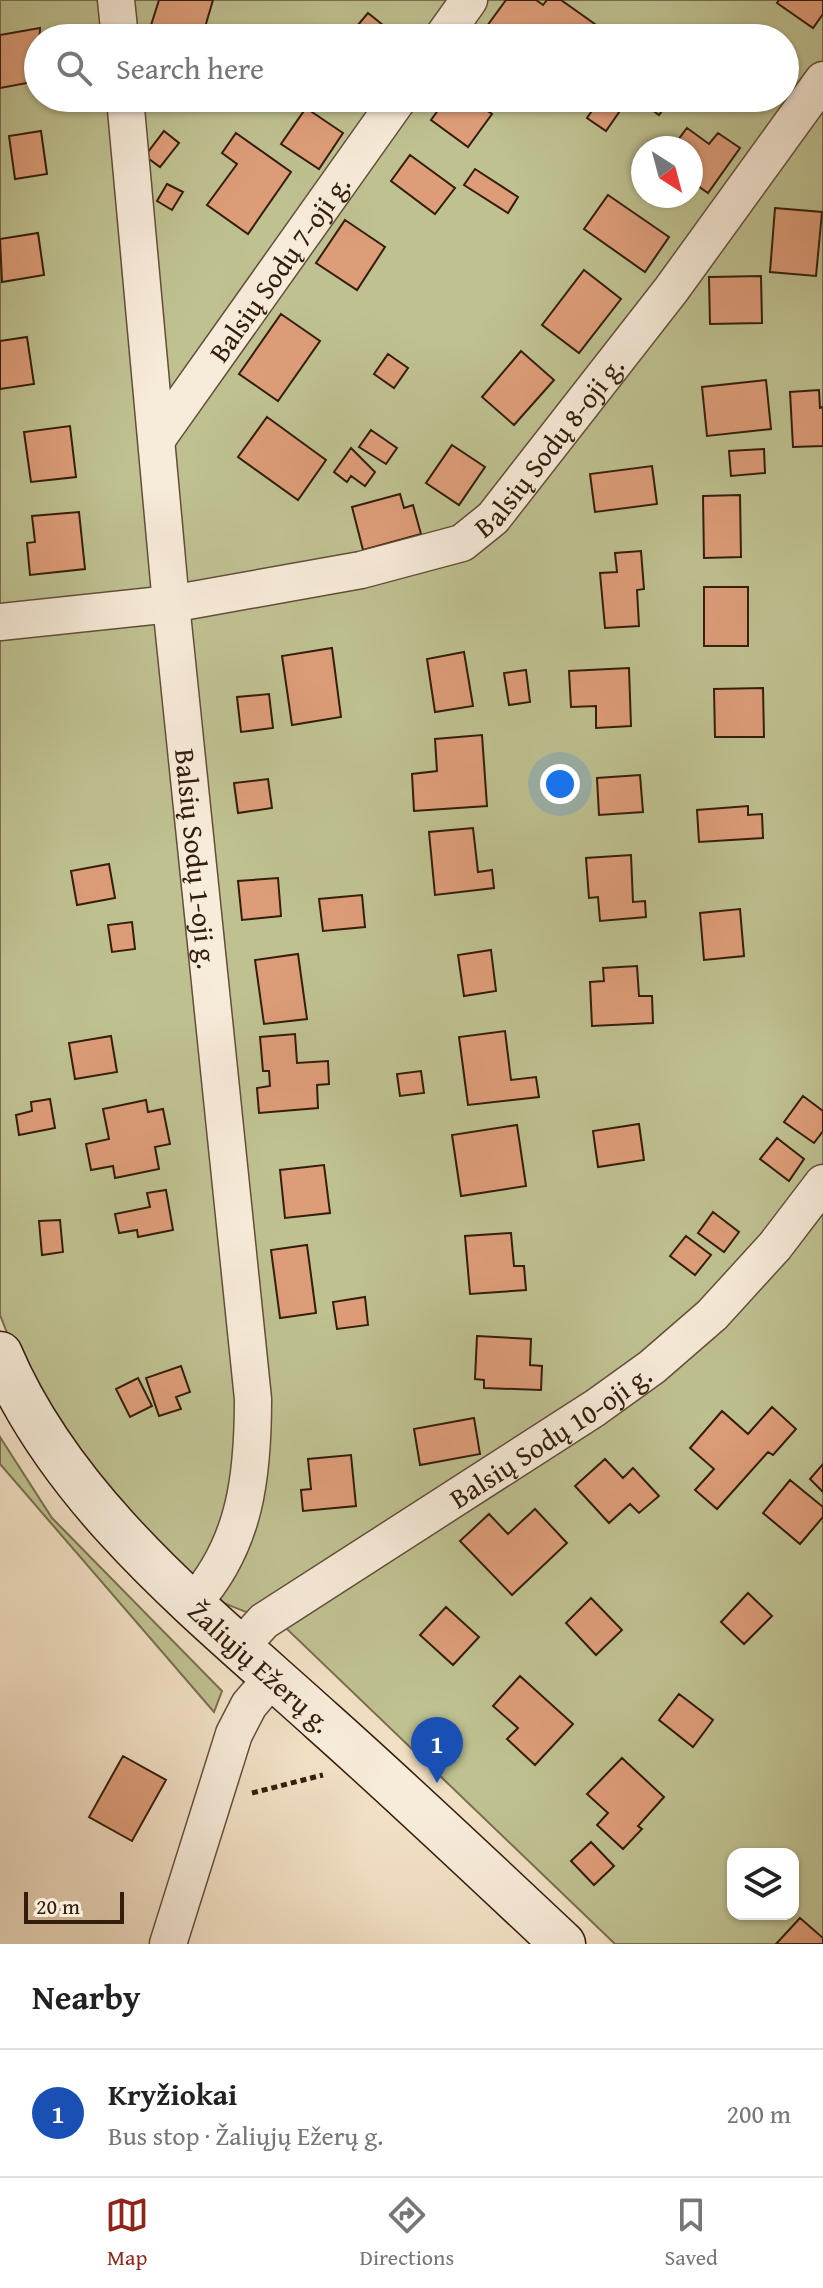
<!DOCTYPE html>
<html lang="en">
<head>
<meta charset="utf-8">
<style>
	body { margin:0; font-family:"Gentium Book Plus",serif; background:#f6f6f6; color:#222 }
	.controls { position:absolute; right:24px; bottom:24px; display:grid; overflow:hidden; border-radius:16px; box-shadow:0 2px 6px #0004 }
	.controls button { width:72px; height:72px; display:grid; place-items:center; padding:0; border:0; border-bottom:2px solid #e0e0e0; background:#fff; color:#222; font:40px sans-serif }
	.compass { position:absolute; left:631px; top:136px; width:72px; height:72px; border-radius:50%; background:#fff; box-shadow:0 2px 6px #0004; rotate:144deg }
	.scale { position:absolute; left:24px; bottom:20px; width:100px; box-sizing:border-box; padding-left:8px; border:4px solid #341d0a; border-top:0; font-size:22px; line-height:28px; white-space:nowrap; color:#341d0a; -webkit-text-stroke:6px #f7ebd9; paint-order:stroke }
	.you { position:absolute; left:560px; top:784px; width:28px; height:28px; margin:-20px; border:6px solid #fff; border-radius:50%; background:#1a73e8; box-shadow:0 0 0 12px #1a73e833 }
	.badge { display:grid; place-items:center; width:52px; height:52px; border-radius:50%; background:#8f2418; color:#fff; font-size:26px; font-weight:700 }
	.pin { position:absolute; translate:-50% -66px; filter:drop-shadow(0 2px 4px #0008) }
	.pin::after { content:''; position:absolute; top:42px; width:28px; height:24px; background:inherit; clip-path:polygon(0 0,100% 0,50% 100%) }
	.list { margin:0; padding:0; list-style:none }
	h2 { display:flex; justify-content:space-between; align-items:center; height:104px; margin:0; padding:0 32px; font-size:34px }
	h2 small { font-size:26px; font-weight:400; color:#767676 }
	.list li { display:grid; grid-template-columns:52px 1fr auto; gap:24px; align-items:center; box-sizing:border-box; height:128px; padding:0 32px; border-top:2px solid #e0e0e0 }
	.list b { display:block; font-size:30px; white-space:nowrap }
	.list p { margin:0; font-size:26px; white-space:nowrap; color:#767676 }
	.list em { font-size:26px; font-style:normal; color:#767676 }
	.icon { flex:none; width:44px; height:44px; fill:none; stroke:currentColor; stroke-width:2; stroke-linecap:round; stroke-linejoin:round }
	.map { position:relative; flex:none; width:823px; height:1944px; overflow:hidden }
	.search { position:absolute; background:#fff; box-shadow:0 2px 6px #0004; left:24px; right:24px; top:24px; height:88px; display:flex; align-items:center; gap:20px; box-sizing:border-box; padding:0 28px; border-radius:44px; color:#767676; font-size:30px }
	.sheet { height:232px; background:#fff }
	nav { display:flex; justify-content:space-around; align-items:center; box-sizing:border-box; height:112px; border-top:2px solid #e0e0e0; background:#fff; font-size:22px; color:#767676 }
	nav a { display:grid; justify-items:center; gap:4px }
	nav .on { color:#8f2418 }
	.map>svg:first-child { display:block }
	.green { fill:#bfc191; stroke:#7a6f4e; stroke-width:2; fill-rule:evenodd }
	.building { fill:#dd9d79; stroke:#341d0a; stroke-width:2 }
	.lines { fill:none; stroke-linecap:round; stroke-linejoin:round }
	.minor-casing { stroke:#644e39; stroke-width:39 }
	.secondary-casing { stroke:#341d0a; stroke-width:47 }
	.path { stroke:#341d0a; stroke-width:5; stroke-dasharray:6 4; stroke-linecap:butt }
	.minor { stroke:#f7ebd9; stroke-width:36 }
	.secondary { stroke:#f7ebd9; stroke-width:44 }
	.labels { text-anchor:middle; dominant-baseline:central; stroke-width:7; stroke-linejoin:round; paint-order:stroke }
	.street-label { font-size:28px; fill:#341d0a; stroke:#f7ebd9 }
</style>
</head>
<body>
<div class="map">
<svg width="823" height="1944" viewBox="0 0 823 1944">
	<rect width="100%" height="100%" fill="#f2e0c5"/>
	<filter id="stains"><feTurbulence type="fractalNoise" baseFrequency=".0025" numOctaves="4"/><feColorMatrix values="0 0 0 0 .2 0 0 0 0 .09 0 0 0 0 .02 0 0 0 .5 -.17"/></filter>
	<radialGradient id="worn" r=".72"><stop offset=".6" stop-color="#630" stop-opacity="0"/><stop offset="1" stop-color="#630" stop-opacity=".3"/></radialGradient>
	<!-- green -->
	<path class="green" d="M0,0H823V1944H615L286,1628L211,1598L118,1508L12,1345L0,1315ZM38,38H785V98H38ZM643,148H691V196H643ZM733,1854H793V1914H733Z
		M0,1437L52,1518L222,1691L214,1712L0,1464Z"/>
	<!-- building -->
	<path class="building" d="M159,0H213L203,34L215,38H147Z
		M506,0H536L543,5L547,0H561L599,27L591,38H504L487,26Z
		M779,0H823V14L813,28L777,3Z
		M368,13L399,38H347Z
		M40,28L38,81L0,88V35Z
		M447,98H469L492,114L468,147L431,120Z
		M601,98H614L624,105L606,131L587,118Z
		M636,98H672L659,115Z
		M749,98H772L765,109Z
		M306,108L343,133L319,169L281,144Z
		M687,128L709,144L718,133L740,148L708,193L691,181V148H672Z
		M41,131L47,174L15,179L9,136Z
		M164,131L179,143L160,167L145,156Z
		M236,133L291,172L248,234L207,205L237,164L222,153Z
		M410,155L455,188L435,214L391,181Z
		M475,169L518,197L508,213L464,185Z
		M167,184L183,192L172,210L157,201Z
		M608,195L669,237L645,272L584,229Z
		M775,208L822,212L816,276L770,272Z
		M345,220L385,247L357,290L316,263Z
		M38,233L44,275L2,282L0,239Z
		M584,270L621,299L579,353L542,325Z
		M761,276L762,323L710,324L709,277Z
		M281,314L320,341L278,401L239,374Z
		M27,337L34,384L0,389V341Z
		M521,351L554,380L514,425L482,397Z
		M388,354L408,368L394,388L374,374Z
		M766,380L771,429L707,436L702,387Z
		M819,390L820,408L823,407V446L793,447L790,392Z
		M267,417L326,460L298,500L238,457Z
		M70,426L76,477L31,482L24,432Z
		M371,430L397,448L386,464L359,447Z
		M452,445L485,467L459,505L426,483Z
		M351,448L375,472L365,486L351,476L347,482L334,472Z
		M764,449L765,473L731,476L729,451Z
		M652,466L657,504L595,512L590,474Z
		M400,494L404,508L413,505L421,534L363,550L352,507Z
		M740,495L741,557L704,558L703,496Z
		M79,512L85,569L30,575L27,543L35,542L32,516Z
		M641,551L644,589L637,590L639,626L605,628L600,573L617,572L615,553Z
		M704,587H748V646H704Z
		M332,648L341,717L292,725L282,656Z
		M464,652L473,706L435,712L427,659Z
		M629,668L631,726L596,728V706L571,707L569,671Z
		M526,670L530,702L509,705L504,673Z
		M763,688L764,737H715L714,689Z
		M269,694L273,728L241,732L237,697Z
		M482,735L487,806L414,811L412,774L437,771L435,739Z
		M640,775L643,812L599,815L597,778Z
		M268,779L272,808L238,813L234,783Z
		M748,806V815L762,814L763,838L699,842L697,810Z
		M473,828L478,872L492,870L494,888L435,895L429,832Z
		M631,855L633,902L645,901L646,917L600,921L598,897L589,898L586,858Z
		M109,864L115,898L77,905L71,871Z
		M278,878L281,916L242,920L238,881Z
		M362,895L365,927L323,931L319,899Z
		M740,909L744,956L704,960L700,913Z
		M132,922L135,949L112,952L108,925Z
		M491,950L496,991L464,996L458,955Z
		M298,954L307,1019L264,1024L255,960Z
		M637,966L639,996H652L653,1023L592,1026L590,982L604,981L603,968Z
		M505,1031L511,1080L536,1077L539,1097L468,1105L459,1037Z
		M295,1034L297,1063L328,1061L329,1084L317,1085L318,1108L259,1113L257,1088L270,1086L269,1071H263L260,1037Z
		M111,1036L117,1072L75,1079L69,1043Z
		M421,1071L424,1093L400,1096L397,1074Z
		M803,1096L823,1111V1131L814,1143L784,1122Z
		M50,1099L55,1128L19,1135L16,1115L32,1111L31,1102Z
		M146,1100L148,1112L163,1109L170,1144L155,1147L159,1169L115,1178L113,1166L91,1170L86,1144L109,1139L103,1109Z
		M639,1124L644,1160L598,1167L593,1131Z
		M517,1125L526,1186L461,1196L452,1135Z
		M777,1138L804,1159L789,1181L760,1159Z
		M324,1165L330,1213L285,1218L280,1170Z
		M166,1190L173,1230L138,1237L137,1230L119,1233L115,1214L150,1207L147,1193Z
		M713,1212L739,1232L724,1252L698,1233Z
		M60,1220L63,1252L42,1255L39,1221Z
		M511,1233L514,1266H524L526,1290L470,1294L465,1236Z
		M686,1236L711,1255L695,1275L670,1256Z
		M307,1245L316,1313L280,1318L271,1250Z
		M365,1297L368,1325L337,1329L333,1302Z
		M477,1336L531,1339L530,1365L542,1366L541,1390L484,1388V1380L475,1379Z
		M181,1366L190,1392L176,1397L181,1409L159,1416L146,1378Z
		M138,1378L152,1406L130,1417L116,1389Z
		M772,1407L796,1429L773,1455L768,1452L717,1509L695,1490L714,1469L690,1448L722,1411L748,1434Z
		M474,1418L480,1454L420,1465L414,1429Z
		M351,1455L356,1506L303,1511L301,1490L311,1489L308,1459Z
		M605,1459L623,1478L633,1468L659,1496L639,1513L630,1504L609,1523L575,1486Z
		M823,1464V1492L810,1479Z
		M790,1480L823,1507V1517L800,1544L763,1513Z
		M535,1509L567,1543L512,1595L460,1541L489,1514L508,1534Z
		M748,1593L772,1616L744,1644L721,1622Z
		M591,1598L622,1630L596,1655L566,1623Z
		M446,1607L479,1637L453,1665L420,1635Z
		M520,1676L573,1724L535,1765L507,1739L518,1728L493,1706Z
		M679,1694L713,1720L693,1747L659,1720Z
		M123,1756L166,1780L132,1841L89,1817Z
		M622,1758L664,1797L638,1826L642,1829L623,1849L597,1825L608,1813L587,1794Z
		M591,1842L614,1866L594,1885L571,1861Z
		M800,1918L823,1938V1944H776Z"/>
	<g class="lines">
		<defs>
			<g id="minor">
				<path d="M116,0L120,38"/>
				<path d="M442,38L469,0"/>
				<path id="s1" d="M125,98L171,604L253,1399C253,1475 246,1544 193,1603"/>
				<path id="s2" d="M157,439L399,98"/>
				<path id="s3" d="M0,622L171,604L361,570L462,543L493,518L671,290L823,80"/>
				<path id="s4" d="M240,1647L264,1621L595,1408L652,1367L712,1315L775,1246L823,1183"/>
				<path d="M168,1944L234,1734L249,1705L273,1677"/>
			</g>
			<g id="secondary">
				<path id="s5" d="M0,1354C64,1505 204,1614 322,1721C404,1794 483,1869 563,1944"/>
			</g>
		</defs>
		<!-- minor casing -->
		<use href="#minor" class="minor-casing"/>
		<!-- secondary casing -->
		<use href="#secondary" class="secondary-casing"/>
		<!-- path -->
		<path class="path" d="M252,1793L323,1775"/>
		<!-- minor -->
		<use href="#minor" class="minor"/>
		<!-- secondary -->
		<use href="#secondary" class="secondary"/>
	</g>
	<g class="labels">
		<!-- street labels -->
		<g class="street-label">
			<text stroke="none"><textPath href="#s2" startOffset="210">Balsių Sodų 7-oji g.</textPath></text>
			<text stroke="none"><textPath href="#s3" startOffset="600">Balsių Sodų 8-oji g.</textPath></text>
			<text stroke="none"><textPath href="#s1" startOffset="764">Balsių Sodų 1-oji g.</textPath></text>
			<text stroke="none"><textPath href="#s4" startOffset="376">Balsių Sodų 10-oji g.</textPath></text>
			<text stroke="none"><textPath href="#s5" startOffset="410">Žaliųjų Ežerų g.</textPath></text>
		</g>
	</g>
	<rect width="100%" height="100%" filter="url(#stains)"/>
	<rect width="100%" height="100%" fill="url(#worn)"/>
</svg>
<div class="controls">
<button><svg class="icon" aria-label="layers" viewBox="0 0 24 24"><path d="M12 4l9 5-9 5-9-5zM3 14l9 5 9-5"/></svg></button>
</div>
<svg class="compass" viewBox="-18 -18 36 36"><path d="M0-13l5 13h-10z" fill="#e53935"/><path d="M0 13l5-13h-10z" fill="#767676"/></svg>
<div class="scale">20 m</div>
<div class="you"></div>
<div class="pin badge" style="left:437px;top:1783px;background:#1a4fb4">1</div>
<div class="search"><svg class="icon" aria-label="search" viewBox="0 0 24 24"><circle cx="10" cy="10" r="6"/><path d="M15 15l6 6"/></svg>Search here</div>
</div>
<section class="sheet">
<h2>Nearby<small></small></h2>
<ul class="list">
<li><span class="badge" style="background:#1a4fb4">1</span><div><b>Kryžiokai</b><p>Bus stop · Žaliųjų Ežerų g.</p></div><em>200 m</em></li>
</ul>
</section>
<nav>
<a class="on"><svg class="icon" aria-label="map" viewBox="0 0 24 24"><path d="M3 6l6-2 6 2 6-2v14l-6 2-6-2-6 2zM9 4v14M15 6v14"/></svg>Map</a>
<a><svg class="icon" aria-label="directions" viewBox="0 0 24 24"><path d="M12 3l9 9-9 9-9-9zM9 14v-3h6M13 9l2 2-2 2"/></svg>Directions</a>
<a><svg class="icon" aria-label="saved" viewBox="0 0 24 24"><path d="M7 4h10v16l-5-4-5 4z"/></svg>Saved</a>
</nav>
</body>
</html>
